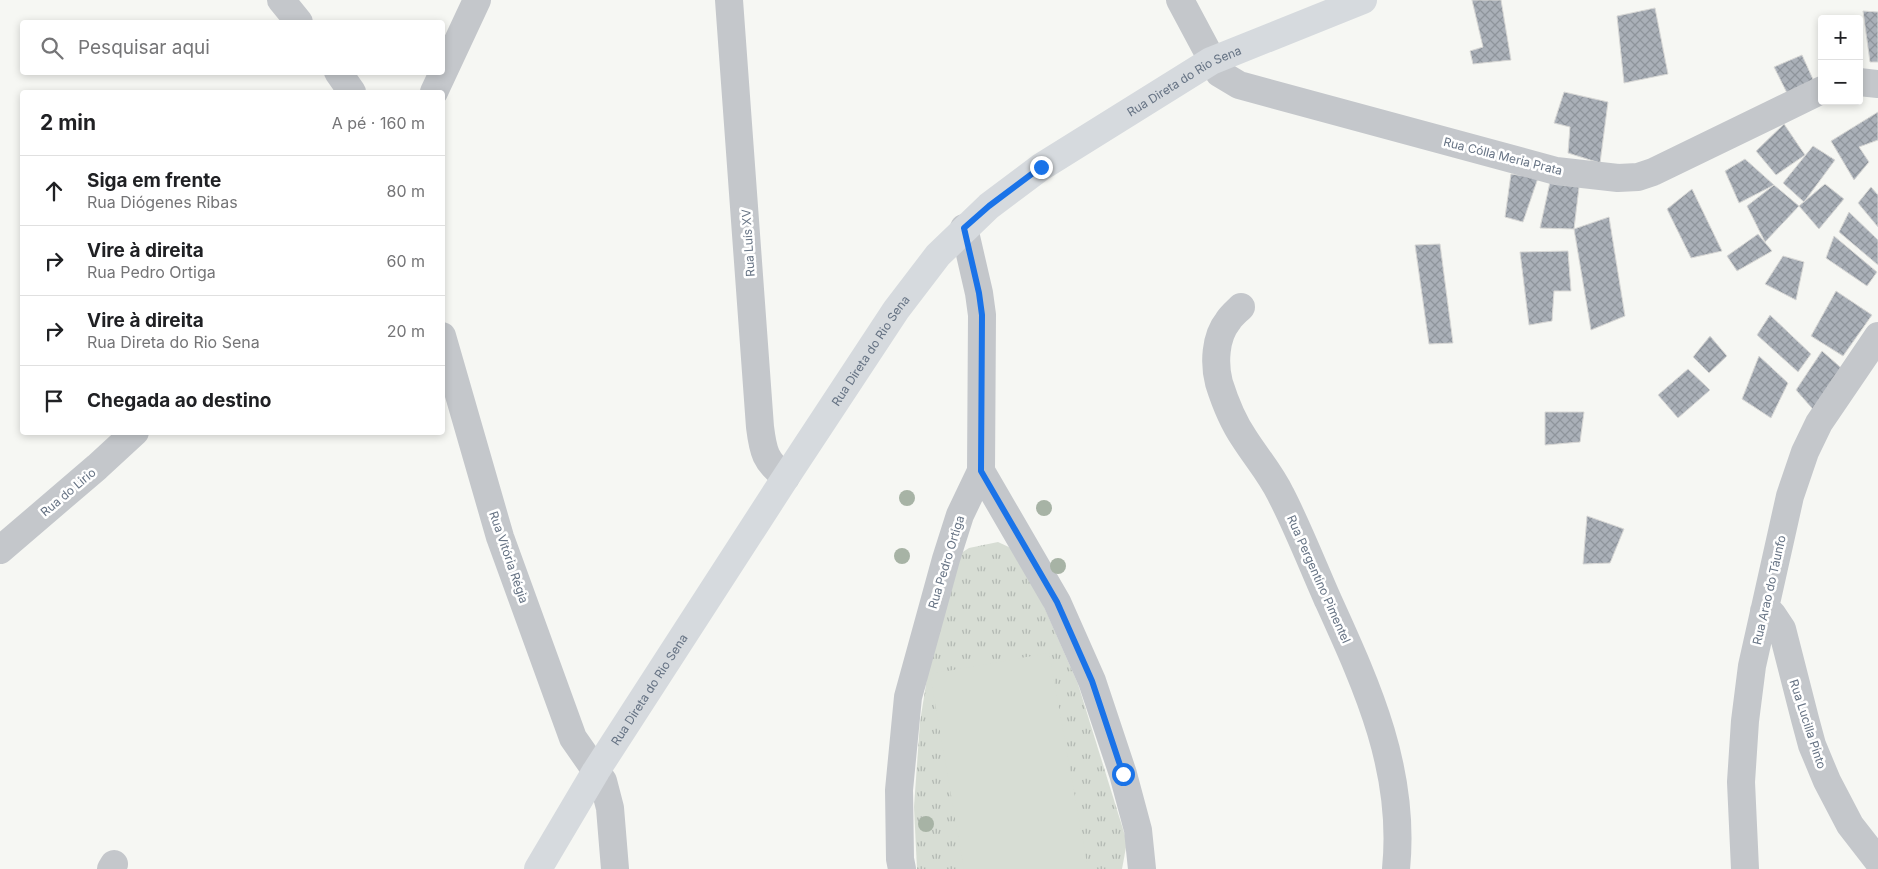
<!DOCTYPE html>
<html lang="pt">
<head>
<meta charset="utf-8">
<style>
	body { margin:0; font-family:Inter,sans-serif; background:#f6f6f6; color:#202124 }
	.controls { position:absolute; right:15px; top:15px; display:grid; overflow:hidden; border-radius:5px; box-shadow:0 2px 8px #0003 }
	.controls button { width:45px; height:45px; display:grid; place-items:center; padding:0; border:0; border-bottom:1px solid #e0e0e0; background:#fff; color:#202124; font:25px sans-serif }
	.stop { position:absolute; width:15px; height:15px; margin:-11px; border:4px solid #1a73e8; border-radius:50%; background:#fff }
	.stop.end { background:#1a73e8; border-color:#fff; box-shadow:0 1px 5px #0008 }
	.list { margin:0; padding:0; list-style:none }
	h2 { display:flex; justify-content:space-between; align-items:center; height:65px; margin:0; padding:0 20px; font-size:21px }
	h2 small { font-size:16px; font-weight:400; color:#757577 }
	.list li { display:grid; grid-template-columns:32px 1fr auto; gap:15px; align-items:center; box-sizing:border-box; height:70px; padding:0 20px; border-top:1px solid #e0e0e0 }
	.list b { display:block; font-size:19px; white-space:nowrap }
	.list p { margin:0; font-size:16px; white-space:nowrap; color:#757577 }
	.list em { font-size:16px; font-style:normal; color:#757577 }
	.icon { flex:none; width:28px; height:28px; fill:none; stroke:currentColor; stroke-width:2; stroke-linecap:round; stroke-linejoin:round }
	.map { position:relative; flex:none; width:1878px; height:869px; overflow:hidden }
	.search { position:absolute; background:#fff; box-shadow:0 2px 8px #0003; left:20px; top:20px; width:425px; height:55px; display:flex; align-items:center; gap:12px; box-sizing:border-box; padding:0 18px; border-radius:5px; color:#757577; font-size:19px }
	.panel { position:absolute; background:#fff; box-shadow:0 2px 8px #0003; left:20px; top:90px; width:425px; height:345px; border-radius:5px }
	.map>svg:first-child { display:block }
	.grass { fill:url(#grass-tufts) }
	.pitch { fill:#d7ddd4 }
	.building { fill:url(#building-cross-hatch); stroke:#d8d8d6 }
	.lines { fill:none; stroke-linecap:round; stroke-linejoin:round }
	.minor { stroke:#c4c7cb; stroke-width:28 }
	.major { stroke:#d6dade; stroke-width:28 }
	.tree { fill:#a7b3a5 }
	.route { stroke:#1a73e8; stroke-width:6 }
	.labels { text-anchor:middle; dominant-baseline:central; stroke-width:5; stroke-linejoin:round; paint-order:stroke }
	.street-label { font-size:12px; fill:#667384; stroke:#fff }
</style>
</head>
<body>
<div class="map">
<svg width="1878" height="869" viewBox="0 0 1878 869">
	<defs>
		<pattern id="grass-tufts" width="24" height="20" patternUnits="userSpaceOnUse" patternTransform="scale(1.25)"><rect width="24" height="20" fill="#d7ddd4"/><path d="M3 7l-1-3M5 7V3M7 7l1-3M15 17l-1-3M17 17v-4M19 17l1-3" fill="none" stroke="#b2b8b2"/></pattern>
		<pattern id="building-cross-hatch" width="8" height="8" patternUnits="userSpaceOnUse" patternTransform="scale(1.25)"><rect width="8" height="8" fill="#aab0b8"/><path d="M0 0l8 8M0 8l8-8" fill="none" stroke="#8e949b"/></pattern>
	</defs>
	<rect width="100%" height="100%" fill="#f6f7f3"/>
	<!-- grass -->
	<path class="grass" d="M998,542L1013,549L1027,568L1078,684L1127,842L1122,869H917L914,807L920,722L934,634L955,557L969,548Z"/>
	<!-- pitch -->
	<path class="pitch" d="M1049,653L1088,869H964L930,674Z"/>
	<!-- building -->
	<path class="building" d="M1472,0H1501L1511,60L1473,64L1470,51L1483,47Z
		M1655,8L1668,74L1624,83L1617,16Z
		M1863,11L1878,12V62H1870Z
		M1802,55L1816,86L1790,99L1774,67Z
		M1564,92L1608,102L1600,163L1568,153L1570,127L1554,123Z
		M1878,112V140L1859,147L1869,162L1854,180L1831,141Z
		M1784,124L1805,155L1776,175L1756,151Z
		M1813,146L1835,160L1804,202L1783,183Z
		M1745,159L1774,185L1739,203L1725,171Z
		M1511,174L1538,178L1523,222L1505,217Z
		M1550,182L1579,187L1574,229L1540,228Z
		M1825,184L1844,199L1819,229L1799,206Z
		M1774,185L1799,206L1765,242L1747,206Z
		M1871,187L1878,195V227L1858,203Z
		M1692,189L1722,251L1691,258L1667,209Z
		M1849,212L1878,240V265L1839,232Z
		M1609,217L1625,316L1591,330L1574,229Z
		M1758,234L1772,251L1737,271L1727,256Z
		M1834,236L1877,272L1867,286L1826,258Z
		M1440,244L1453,343L1429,344L1415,245Z
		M1568,251L1571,291H1554L1552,321L1529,325L1520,252Z
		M1783,256L1804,262L1796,300L1765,284Z
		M1836,291L1872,315L1843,356L1811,336Z
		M1770,315L1811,354L1798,372L1757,335Z
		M1710,336L1727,356L1709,373L1693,357Z
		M1822,351L1847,373L1818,415L1796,390Z
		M1759,356L1788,383L1771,418L1742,399Z
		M1688,369L1710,390L1678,418L1658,395Z
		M1545,412H1584L1580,442L1545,445Z
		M1587,516L1624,529L1610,563L1583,564Z"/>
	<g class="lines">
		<!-- minor -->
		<path class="minor" d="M281,0L299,22
			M729,0L760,427C763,451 765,462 786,477
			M1180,0L1219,73L1239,85L1556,171L1618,178L1638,177L1653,172L1822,90
			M338,72L352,92
			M1859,82L1878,84
			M434,92L477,0
			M1241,307C1236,312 1231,316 1228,321C1215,337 1214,364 1219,383C1225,402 1233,422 1244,438C1256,457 1271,474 1281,495C1298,528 1312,564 1327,598C1367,686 1406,770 1396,869
			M442,336L500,537L573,738L603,781L610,808L615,869
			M981,471L1057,602L1092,681L1123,774L1138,830L1142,869
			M0,550L97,467L135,432
			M1764,611L1772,614L1782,629L1805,719L1812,745L1827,781L1850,825L1878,861
			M111,869L114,864
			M902,869L900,859L899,790L908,697L946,559L960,515L981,471L982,315L979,293L964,228
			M1745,869L1741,782L1745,721L1752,666L1790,496L1805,452L1819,423L1878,336"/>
		<!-- major -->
		<path class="major" id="s1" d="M538,869L596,771L786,477L896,310L938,255L989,206L1041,167L1211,61L1363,0"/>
	</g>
	<!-- trees -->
	<g class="tree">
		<circle cx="907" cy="498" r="8"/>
		<circle cx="1044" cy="508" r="8"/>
		<circle cx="902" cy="556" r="8"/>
		<circle cx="1058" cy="566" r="8"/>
		<circle cx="926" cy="824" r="8"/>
	</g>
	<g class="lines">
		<!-- route -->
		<path class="route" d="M1041,167L989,206L964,228L979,293L982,315L981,471L1057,602L1092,681L1123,774"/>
	</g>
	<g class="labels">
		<!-- street labels -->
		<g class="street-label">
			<text stroke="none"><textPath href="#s1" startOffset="1036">Rua Direta do Rio Sena</textPath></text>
			<text transform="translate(1503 156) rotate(14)">Rua Cólla Meria Prata</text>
			<text transform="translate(748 243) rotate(-94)">Rua Luís XV</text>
			<text stroke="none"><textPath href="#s1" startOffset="616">Rua Direta do Rio Sena</textPath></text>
			<text transform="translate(68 492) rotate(-40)">Rua do Lirio</text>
			<text transform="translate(509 557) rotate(71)">Rua Vitória Régia</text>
			<text transform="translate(946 562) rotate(-73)">Rua Pedro Ortiga</text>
			<text transform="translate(1319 579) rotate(66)">Rua Pergentino Pimentel</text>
			<text transform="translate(1769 590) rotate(-77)">Rua Arao do Táunfo</text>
			<text stroke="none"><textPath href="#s1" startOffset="211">Rua Direta do Rio Sena</textPath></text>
			<text transform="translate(1808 724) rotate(72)">Rua Lucilla Pinto</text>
		</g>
	</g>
</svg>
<div class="controls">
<button>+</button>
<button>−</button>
</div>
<div class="stop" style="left:1123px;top:774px"></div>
<div class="stop end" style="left:1041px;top:167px"></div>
<div class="search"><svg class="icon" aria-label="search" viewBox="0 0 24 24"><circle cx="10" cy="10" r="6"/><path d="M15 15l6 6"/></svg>Pesquisar aqui</div>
<section class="panel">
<h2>2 min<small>A pé · 160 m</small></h2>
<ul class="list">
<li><svg class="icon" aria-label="ahead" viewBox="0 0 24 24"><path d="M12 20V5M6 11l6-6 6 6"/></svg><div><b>Siga em frente</b><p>Rua Diógenes Ribas</p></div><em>80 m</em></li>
<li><svg class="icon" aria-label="right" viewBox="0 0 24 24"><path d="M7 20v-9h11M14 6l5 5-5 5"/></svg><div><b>Vire à direita</b><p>Rua Pedro Ortiga</p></div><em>60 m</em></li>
<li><svg class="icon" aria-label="right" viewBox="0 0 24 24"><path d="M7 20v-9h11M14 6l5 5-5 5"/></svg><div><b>Vire à direita</b><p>Rua Direta do Rio Sena</p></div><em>20 m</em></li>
<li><svg class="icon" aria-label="arrive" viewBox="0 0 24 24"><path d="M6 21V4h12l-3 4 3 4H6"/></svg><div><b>Chegada ao destino</b></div></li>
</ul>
</section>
</div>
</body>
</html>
